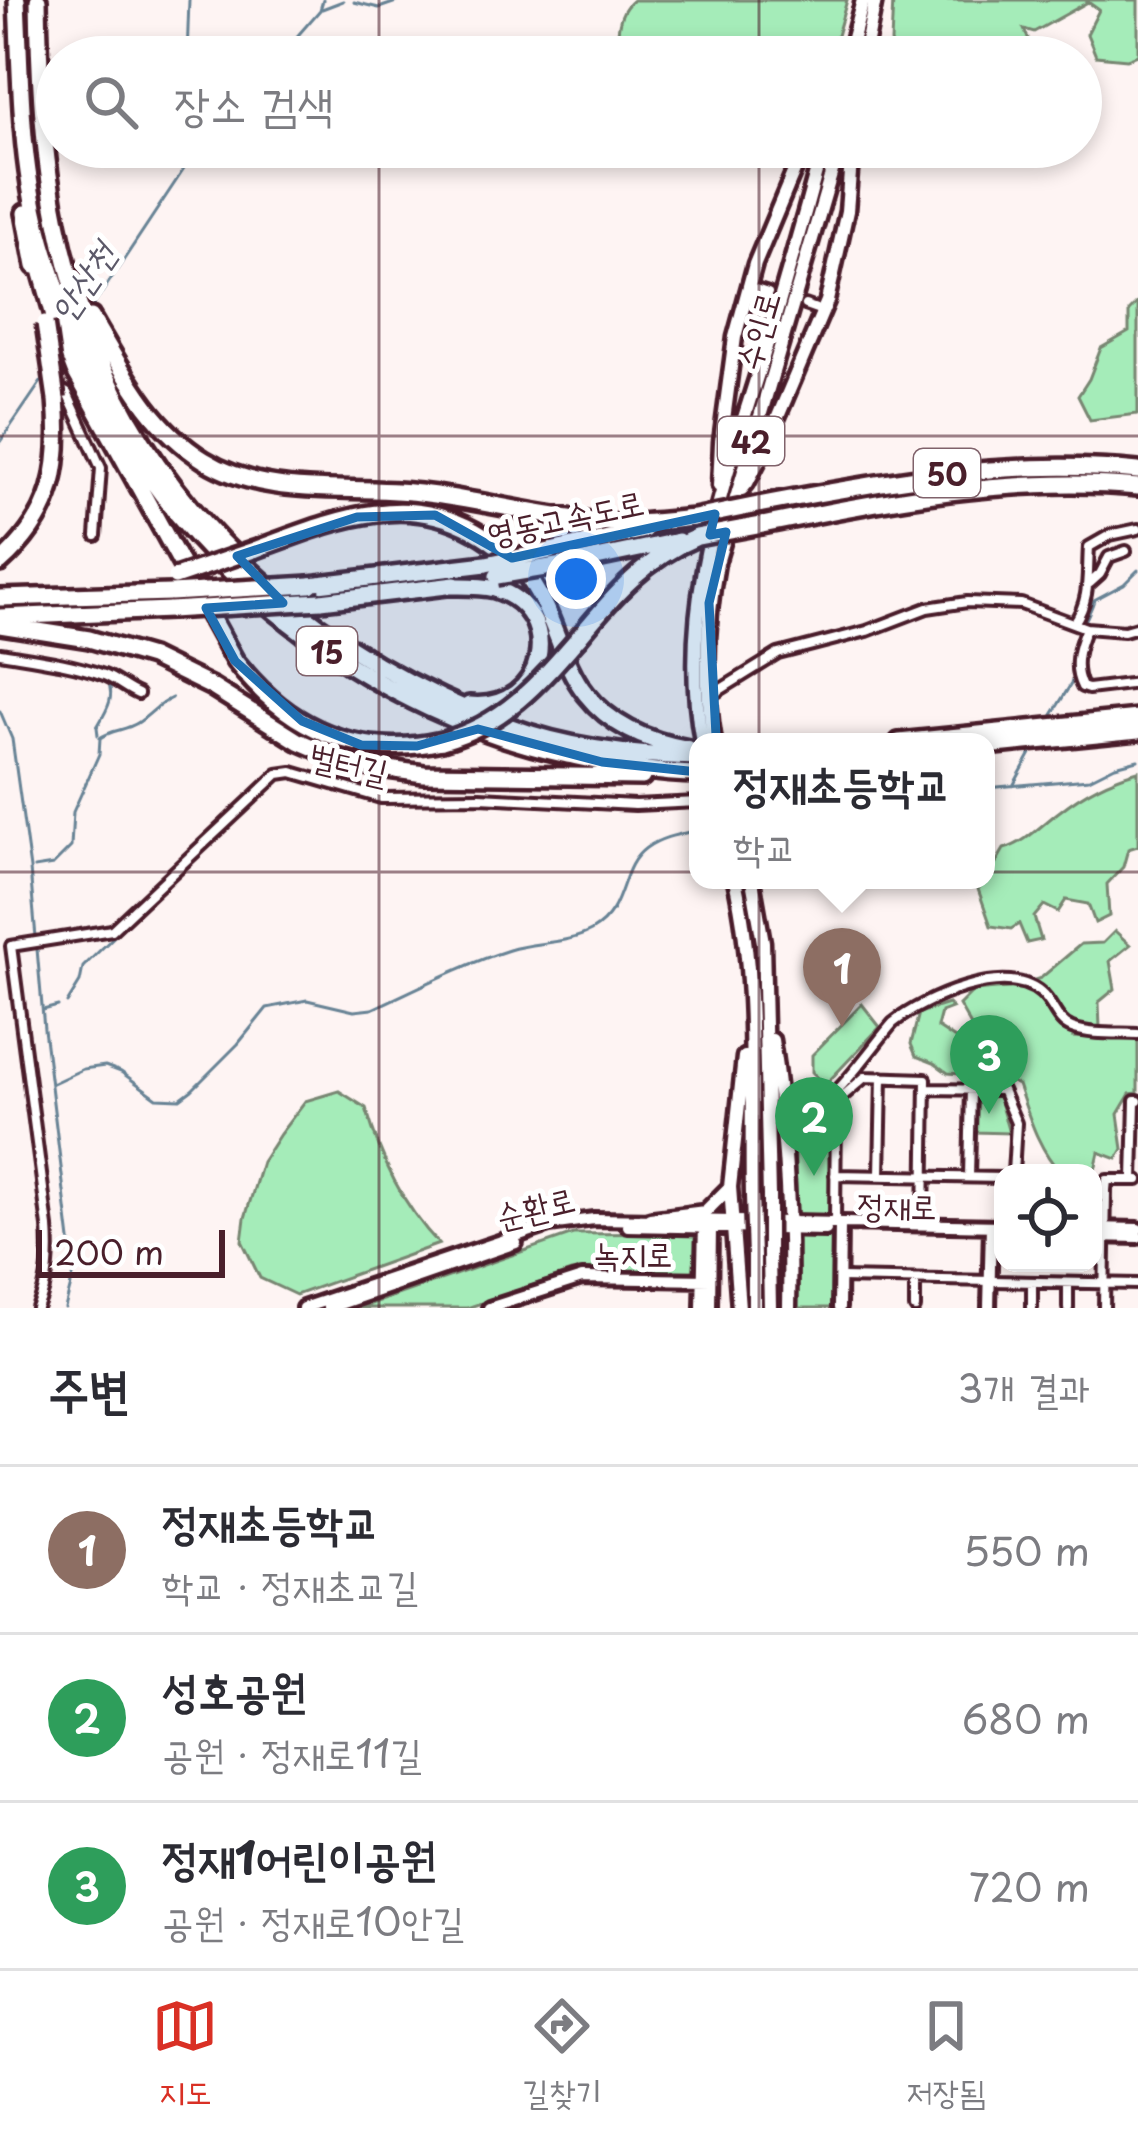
<!DOCTYPE html>
<html lang="ko">
<head>
<meta charset="utf-8">
<style>
	body { margin:0; font-family:"Playpen Sans","Poor Story",sans-serif; background:#f2f2f3; color:#2b2b33 }
	.controls { position:absolute; right:36px; bottom:36px; display:grid; overflow:hidden; border-radius:24px; box-shadow:0 6px 18px #0003 }
	.controls button { width:108px; height:108px; display:grid; place-items:center; padding:0; border:0; border-bottom:3px solid #e1e1e2; background:#fff; color:#2b2b33; font:60px sans-serif }
	.scale { position:absolute; left:36px; bottom:30px; width:189px; box-sizing:border-box; padding-left:12px; border:6px solid #4a1f2b; border-top:0; font-size:33px; line-height:42px; white-space:nowrap; color:#4a1f2b; -webkit-text-stroke:9px #fff; paint-order:stroke }
	.you { position:absolute; left:576px; top:579px; width:42px; height:42px; margin:-30px; border:9px solid #fff; border-radius:50%; background:#1a73e8; box-shadow:0 0 0 18px #1a73e833 }
	.badge { display:grid; place-items:center; width:78px; height:78px; border-radius:50%; background:#d93025; color:#fff; font-size:39px; font-weight:700 }
	.pin { position:absolute; translate:-50% -99px; filter:drop-shadow(0 3px 6px #0008) }
	.pin::after { content:''; position:absolute; top:63px; width:42px; height:36px; background:inherit; clip-path:polygon(0 0,100% 0,50% 100%) }
	.popup { position:absolute; left:689px; top:733px; width:306px; height:156px; box-sizing:border-box; display:grid; place-content:center; border-radius:24px; background:#fff; filter:drop-shadow(0 3px 9px #0005); font-size:39px; white-space:nowrap; color:#7c7c81 }
	.popup b { font-size:45px; color:#2b2b33 }
	.popup::after { content:''; position:absolute; left:50%; top:100%; margin-left:-24px; border:24px solid transparent; border-top-color:#fff }
	.list { margin:0; padding:0; list-style:none }
	h2 { display:flex; justify-content:space-between; align-items:center; height:156px; margin:0; padding:0 48px; font-size:51px }
	h2 small { font-size:39px; font-weight:400; color:#7c7c81 }
	.list li { display:grid; grid-template-columns:78px 1fr auto; gap:36px; align-items:center; box-sizing:border-box; height:168px; padding:0 48px; border-top:3px solid #e1e1e2 }
	.list b { display:block; font-size:45px; white-space:nowrap }
	.list p { margin:0; font-size:39px; white-space:nowrap; color:#7c7c81 }
	.list em { font-size:39px; font-style:normal; color:#7c7c81 }
	.icon { flex:none; width:66px; height:66px; fill:none; stroke:currentColor; stroke-width:2; stroke-linecap:round; stroke-linejoin:round }
	.map { position:relative; flex:none; width:1138px; height:1308px; overflow:hidden }
	.search { position:absolute; background:#fff; box-shadow:0 6px 18px #0003; left:36px; right:36px; top:36px; height:132px; display:flex; align-items:center; gap:30px; box-sizing:border-box; padding:0 42px; border-radius:66px; color:#7c7c81; font-size:45px }
	.sheet { height:660px; background:#fff }
	nav { display:flex; justify-content:space-around; align-items:center; box-sizing:border-box; height:168px; border-top:3px solid #e1e1e2; background:#fff; font-size:33px; color:#7c7c81 }
	nav a { display:grid; justify-items:center; gap:6px }
	nav .on { color:#d93025 }
	.map>svg:first-child { display:block }
	.green { fill:#a5ecb9; stroke:#788672; stroke-width:3 }
	.lines { fill:none; stroke-linecap:round; stroke-linejoin:round }
	.stream { stroke:#688395; stroke-width:3 }
	.street-casing { stroke:#4a1f2b; stroke-width:16 }
	.secondary-casing { stroke:#4a1f2b; stroke-width:20 }
	.primary-casing { stroke:#4a1f2b; stroke-width:21 }
	.highway-casing { stroke:#4a1f2b; stroke-width:24 }
	.street { stroke:#fff; stroke-width:8 }
	.secondary { stroke:#fff; stroke-width:10 }
	.primary { stroke:#fff; stroke-width:12 }
	.highway { stroke:#fff; stroke-width:15 }
	.primary-bridge-casing { stroke:#4a1f2b; stroke-width:21; stroke-linecap:butt }
	.highway-bridge-casing { stroke:#4a1f2b; stroke-width:24; stroke-linecap:butt }
	.primary-bridge { stroke:#fff; stroke-width:12 }
	.highway-bridge { stroke:#fff; stroke-width:15 }
	.marked { fill:#1f6fb2; fill-opacity:0.2; stroke:#1f6fb2; stroke-width:9; stroke-linejoin:round }
	.grid { fill:none; stroke:#4a1f2b; stroke-width:3; stroke-opacity:0.55 }
	.labels { text-anchor:middle; dominant-baseline:central; stroke-width:10; stroke-linejoin:round; paint-order:stroke }
	.shield { fill:#fff; stroke:#80626b; stroke-width:3 }
	.shield-label { font-size:30px; font-weight:bold; fill:#4a1f2b }
	.street-label { font-size:33px; fill:#4a1f2b; stroke:#fff }
	.water-label { font-size:36px; font-style:italic; fill:#5c5969; stroke:#fff }
</style>
</head>
<body>
<div class="map">
<svg width="1138" height="1308" viewBox="0 0 1138 1308">
	<rect width="100%" height="100%" fill="#fef4f3"/>
	<filter id="ink" filterUnits="userSpaceOnUse"><feTurbulence type="fractalNoise" baseFrequency=".00833" numOctaves="2"/><feDisplacementMap in="SourceGraphic" scale="24" xChannelSelector="R" yChannelSelector="G"/><feConvolveMatrix kernelMatrix="1 2 1 2 8 2 1 2 1" color-interpolation-filters="sRGB"/></filter>
	<g filter="url(#ink)">
		<!-- green -->
		<path class="green" d="M633,0H847L831,57H612C622,36 613,16 633,0Z
			M893,0H1138V55L1127,59L1096,56L1087,34L1099,10L1088,2L1034,32L1024,29L1036,57H896L891,42Z
			M1138,302V414L1090,420L1078,396L1089,379L1101,348L1129,332V311Z
			M1138,771V846L1128,849L1123,867L1107,884L1109,916L1095,923L1088,904L1066,900L1058,912L1044,905L1034,917L1041,940L1027,943L1019,924L1011,929L991,926L978,889L986,880L1004,849C1026,843 1042,824 1060,811C1084,792 1109,779 1138,771Z
			M1115,931L1130,945L1110,961L1115,989L1099,1002L1100,1028L1078,1024L1073,1037L1138,1040V1093L1130,1094L1118,1114L1123,1149L1117,1159L1099,1152L1093,1179V1173H1061C1038,1149 1029,1116 1018,1085L1000,1077L948,1073L934,1063L916,1056L911,1044L919,1013L948,1004L952,1008L941,1012L937,1027L975,1052L984,1049L959,1005L973,991L1009,988L1041,978L1081,944L1103,943Z
			M862,1004L880,1027L825,1085L812,1072V1055Z
			M339,1091L366,1108C381,1159 402,1205 439,1244L296,1295L260,1278L242,1241L245,1218L262,1162L280,1134L305,1101Z
			M974,1095H998L1009,1133L974,1132Z
			M834,1104L830,1215L836,1247L835,1308H795L798,1243L794,1137Z
			M697,1233L693,1273L571,1272L467,1308H359L573,1234Z"/>
		<g class="lines">
			<!-- stream -->
			<path class="stream" d="M354,2L379,8L402,0
				M322,9L343,1
				M187,57L189,0
				M279,57L320,10L323,0
				M180,151L186,166
				M91,309L186,166L202,147
				M0,442L45,376
				M1074,659C1073,637 1088,620 1094,600L1124,584L1138,570
				M0,711L12,739L30,869L44,1029L74,1273L65,1308
				M1050,718L1071,684L1074,674
				M98,735L97,727C107,710 116,697 107,678
				M1013,786L1034,748
				M986,788L1089,779L1115,766L1138,760
				M247,808L259,797
				M34,868L53,865L71,847L73,812L99,754L100,738C112,729 126,731 139,722C151,714 158,704 172,698
				M146,905L163,887
				M67,1003L80,982L83,967L140,911
				M43,1010L58,1006
				M51,1084L83,1069L105,1066L121,1072L157,1098L180,1099L192,1090L238,1044L267,1008L307,1000L354,1011L372,1009C418,988 462,965 509,950C535,942 567,944 591,931C629,909 617,869 646,848C661,837 680,834 698,830"/>
			<defs>
				<path id="street" d="M749,287L768,293
					M805,305L822,311
					M53,384L67,393L101,468L96,536
					M1090,583L1100,574L1109,557L1126,551
					M1074,623C1091,599 1087,574 1089,547L1110,535L1138,529
					M1086,628C1078,647 1072,667 1082,687L1088,689L1138,683
					M0,653C36,659 70,663 104,675C115,679 126,689 138,694
					M710,696L778,654L867,631L927,608L967,602L1021,604L1086,628L1124,631L1138,627
					M926,1089L1002,1090L1016,1123L1013,1173
					M836,1102L865,1077L926,1079L924,1225
					M782,1109L795,1119C829,1113 869,1050 893,1023C925,998 1005,962 1041,993C1054,1004 1056,1022 1072,1028C1091,1035 1117,1033 1138,1034
					M835,1175L1003,1178
					M880,1175L882,1077
					M969,1177L971,1089
					M1133,1180L1135,1101H1138
					M1093,1190H1106L1107,1180H1138
					M835,1223L836,1101
					M840,1278L1138,1284
					M37,1308C49,1281 50,1256 48,1227L11,946L112,930L278,774L292,772L381,798L480,797L635,805L698,802
					M915,1308V1280
					M1032,1308V1283
					M1068,1308V1283
					M1104,1308L1106,1190"/>
				<path id="secondary" d="M676,1220L1003,1226
					M628,1226L826,1230
					M1093,1228L1138,1229
					M1093,1236L1138,1237
					M303,1308L549,1225L594,1219L658,1220
					M328,1308L516,1243
					M489,1308L582,1278L710,1280
					M702,1308L704,1224
					M710,1308L711,1227
					M839,1308L840,1224
					M989,1308L991,1226"/>
				<path id="primary" d="M848,57L863,0
					M864,57L875,0
					M719,486L721,442L735,337L755,264L804,147
					M742,489L747,483L763,452L827,301L847,211L852,147
					M702,742C678,609 721,492 760,367C782,294 803,221 823,147
					M714,742C704,682 706,622 717,563L839,147
					M735,880C758,982 750,1091 752,1196
					M752,880L763,942L769,1196
					M772,1040C786,1132 791,1216 789,1308
					M650,1219L705,1212L729,1188
					M769,1256L770,1308
					M754,1257V1308
					M739,1308L730,1187L744,1057"/>
				<path id="highway" d="M17,0C21,82 20,165 43,244C61,305 84,366 114,421C204,585 382,714 563,754C606,763 653,774 698,774
					M38,0C40,126 47,228 94,347C168,530 328,660 511,727C570,749 635,756 698,757
					M25,213L35,266
					M38,259L54,316L75,371L235,661C288,729 357,760 442,741
					M91,317C123,371 149,426 204,460C268,500 349,484 420,493C481,500 541,517 602,522C633,525 663,521 694,518
					M758,505C884,481 1010,458 1138,471
					M762,525C886,500 1011,475 1138,487
					M254,550C293,536 335,518 377,513C446,503 513,541 543,603C558,633 565,668 586,694C612,727 649,742 689,749
					M550,551L644,530
					M0,563C54,515 62,468 56,399
					M563,565L678,541
					M310,585L486,564
					M447,586C463,586 480,585 495,589C567,611 546,713 469,705
					M0,598L171,593
					M321,601L455,585
					M0,617L170,610
					M0,625L89,639L151,657L212,687L298,741L352,764L424,774L642,777
					M579,637C613,596 646,558 697,537
					M899,742L1138,718
					M986,746L1138,731"/>
			</defs>
			<!-- street casing -->
			<use href="#street" class="street-casing"/>
			<!-- secondary casing -->
			<use href="#secondary" class="secondary-casing"/>
			<!-- primary casing -->
			<use href="#primary" class="primary-casing"/>
			<!-- highway casing -->
			<use href="#highway" class="highway-casing"/>
			<!-- street -->
			<use href="#street" class="street"/>
			<!-- secondary -->
			<use href="#secondary" class="secondary"/>
			<!-- primary -->
			<use href="#primary" class="primary"/>
			<!-- highway -->
			<use href="#highway" class="highway"/>
			<defs>
				<path id="primary-bridge" d="M752,1196L754,1257
					M769,1196V1256"/>
				<path id="highway-bridge" d="M45,323L56,399
					M694,518L758,505
					M697,537L762,525
					M486,564L550,551
					M497,576L563,565
					M175,577L254,550
					M171,593L310,585
					M170,610L321,601
					M442,741C503,725 539,683 579,637"/>
			</defs>
			<!-- primary-bridge casing -->
			<use href="#primary-bridge" class="primary-bridge-casing"/>
			<!-- highway-bridge casing -->
			<use href="#highway-bridge" class="highway-bridge-casing"/>
			<!-- primary-bridge -->
			<use href="#primary-bridge" class="primary-bridge"/>
			<!-- highway-bridge -->
			<use href="#highway-bridge" class="highway-bridge"/>
		</g>
	</g>
	<!-- marked area -->
	<path class="marked" d="M715,514L710,535L726,532L709,603L717,754L703,751L707,773L602,762L478,729L417,746L361,745L302,721L235,661L206,608L283,603L237,556L357,517L435,515L512,558Z"/>
	<!-- grid -->
	<path class="grid" d="M379,0V57M759,0V57M379,147V1308M759,147V1308M0,436H1138M0,872H1138"/>
	<g class="labels">
		<!-- shield labels -->
		<g class="shield">
			<rect x="718" y="417" width="66" height="48" rx="9"/>
			<rect x="914" y="449" width="66" height="48" rx="9"/>
			<rect x="297" y="627" width="60" height="48" rx="9"/>
		</g>
		<g class="shield-label">
			<text x="751" y="441">42</text>
			<text x="947" y="473">50</text>
			<text x="327" y="651">15</text>
		</g>
		<!-- street labels -->
		<g class="street-label">
			<text transform="translate(756 330) rotate(-74)">수인로</text>
			<text transform="translate(565 516) rotate(-12)">영동고속도로</text>
			<text transform="translate(349 762) rotate(13)">벌터길</text>
			<text transform="translate(897 1204) rotate(1)">정재로</text>
			<text transform="translate(535 1206) rotate(-14)">순환로</text>
			<text x="633" y="1252">녹지로</text>
		</g>
		<!-- water labels -->
		<g class="water-label">
			<text transform="translate(81 281) rotate(-56)">안산천</text>
		</g>
	</g>
</svg>
<div class="controls">
<button><svg class="icon" aria-label="locate" viewBox="0 0 24 24"><circle cx="12" cy="12" r="6"/><path d="M12 2v4M12 18v4M2 12h4M18 12h4"/></svg></button>
</div>
<div class="scale">200 m</div>
<div class="you"></div>
<div class="pin badge" style="left:842px;top:1027px;background:#8d6e63">1</div>
<div class="popup"><b>정재초등학교</b>학교</div>
<div class="pin badge" style="left:814px;top:1176px;background:#2e9e5b">2</div>
<div class="pin badge" style="left:989px;top:1114px;background:#2e9e5b">3</div>
<div class="search"><svg class="icon" aria-label="search" viewBox="0 0 24 24"><circle cx="10" cy="10" r="6"/><path d="M15 15l6 6"/></svg>장소 검색</div>
</div>
<section class="sheet">
<h2>주변<small>3개 결과</small></h2>
<ul class="list">
<li><span class="badge" style="background:#8d6e63">1</span><div><b>정재초등학교</b><p>학교 · 정재초교길</p></div><em>550 m</em></li>
<li><span class="badge" style="background:#2e9e5b">2</span><div><b>성호공원</b><p>공원 · 정재로11길</p></div><em>680 m</em></li>
<li><span class="badge" style="background:#2e9e5b">3</span><div><b>정재1어린이공원</b><p>공원 · 정재로10안길</p></div><em>720 m</em></li>
</ul>
</section>
<nav>
<a class="on"><svg class="icon" aria-label="map" viewBox="0 0 24 24"><path d="M3 6l6-2 6 2 6-2v14l-6 2-6-2-6 2zM9 4v14M15 6v14"/></svg>지도</a>
<a><svg class="icon" aria-label="directions" viewBox="0 0 24 24"><path d="M12 3l9 9-9 9-9-9zM9 14v-3h6M13 9l2 2-2 2"/></svg>길찾기</a>
<a><svg class="icon" aria-label="saved" viewBox="0 0 24 24"><path d="M7 4h10v16l-5-4-5 4z"/></svg>저장됨</a>
</nav>
</body>
</html>
